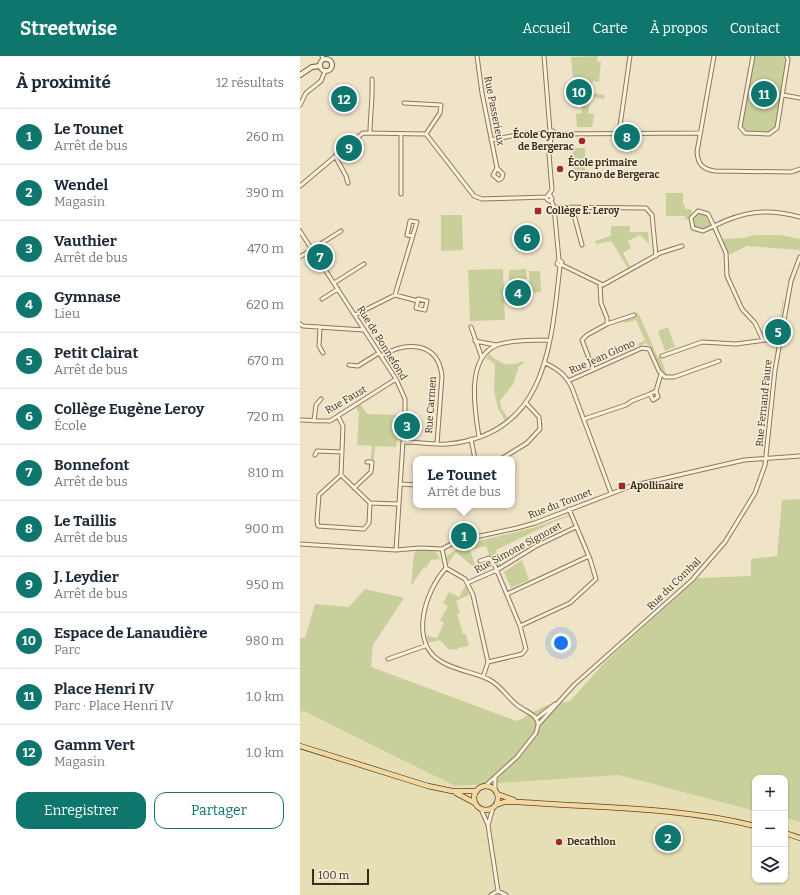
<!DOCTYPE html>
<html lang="fr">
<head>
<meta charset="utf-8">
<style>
	body { margin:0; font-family:Bitter,serif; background:#f2f2f3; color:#1f2937 }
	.controls { position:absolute; right:12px; bottom:12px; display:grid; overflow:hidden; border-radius:8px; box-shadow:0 1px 3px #0004 }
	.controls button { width:36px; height:36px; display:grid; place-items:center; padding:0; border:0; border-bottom:1px solid #e0e1e3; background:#fff; color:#1f2937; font:20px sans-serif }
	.scale { position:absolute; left:12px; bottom:10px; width:57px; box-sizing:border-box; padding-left:4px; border:2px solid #3d2e20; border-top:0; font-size:11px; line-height:14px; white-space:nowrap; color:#3d2e20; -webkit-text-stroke:3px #f7eed8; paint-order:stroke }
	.you { position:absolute; left:261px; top:587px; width:14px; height:14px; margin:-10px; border:3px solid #fff; border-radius:50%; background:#1a73e8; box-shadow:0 0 0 6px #1a73e833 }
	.badge { display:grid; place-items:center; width:26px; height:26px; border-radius:50%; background:#0f766e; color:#fff; font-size:13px; font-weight:700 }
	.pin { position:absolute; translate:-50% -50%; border:2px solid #fff; box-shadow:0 1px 4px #0006 }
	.popup { position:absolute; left:113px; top:400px; width:102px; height:52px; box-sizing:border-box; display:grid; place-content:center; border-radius:8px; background:#fff; filter:drop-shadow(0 1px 3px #0005); font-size:13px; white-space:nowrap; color:#747a83 }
	.popup b { font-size:15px; color:#1f2937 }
	.popup::after { content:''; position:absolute; left:50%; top:100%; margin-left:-8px; border:8px solid transparent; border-top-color:#fff }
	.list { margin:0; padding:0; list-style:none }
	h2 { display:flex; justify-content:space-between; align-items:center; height:52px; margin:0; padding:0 16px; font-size:17px }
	h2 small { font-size:13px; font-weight:400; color:#747a83 }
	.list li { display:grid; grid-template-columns:26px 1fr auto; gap:12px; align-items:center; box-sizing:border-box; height:56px; padding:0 16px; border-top:1px solid #e0e1e3 }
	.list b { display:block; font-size:15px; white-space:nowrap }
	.list p { margin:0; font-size:13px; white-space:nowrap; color:#747a83 }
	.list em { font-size:13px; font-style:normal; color:#747a83 }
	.actions { display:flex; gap:8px; padding:12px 16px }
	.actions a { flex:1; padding:9px 0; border:1px solid #0f766e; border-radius:12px; text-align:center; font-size:14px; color:#0f766e }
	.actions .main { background:#0f766e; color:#fff }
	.icon { flex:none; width:22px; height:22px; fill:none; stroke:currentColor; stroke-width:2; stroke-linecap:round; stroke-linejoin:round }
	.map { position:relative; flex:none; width:500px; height:839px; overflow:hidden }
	header { display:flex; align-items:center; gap:24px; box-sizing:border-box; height:56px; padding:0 20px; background:#0f766e; color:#fff }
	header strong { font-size:19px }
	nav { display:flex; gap:22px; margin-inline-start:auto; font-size:14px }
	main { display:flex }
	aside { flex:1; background:#fff }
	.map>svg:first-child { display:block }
	.farmland { fill:#e6deb5 }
	.green { fill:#c9cf9b }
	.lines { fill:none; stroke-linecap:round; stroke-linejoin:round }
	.street-casing { stroke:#8d765c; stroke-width:5 }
	.secondary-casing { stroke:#6f573f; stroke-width:6 }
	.primary-casing { stroke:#5b4430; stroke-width:6 }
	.street { stroke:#faf1dc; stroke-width:3 }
	.secondary { stroke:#faf1dc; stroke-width:4 }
	.primary { stroke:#f3d9a0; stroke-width:4.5 }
	.poi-dot { fill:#9e2a2b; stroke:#f7eed8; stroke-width:1.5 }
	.labels { text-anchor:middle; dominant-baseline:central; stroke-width:3; stroke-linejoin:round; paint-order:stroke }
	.street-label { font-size:10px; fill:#3d2e20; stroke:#f7eed8 }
	.poi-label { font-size:10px; font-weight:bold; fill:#3d2e20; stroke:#f7eed8; text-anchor:start }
</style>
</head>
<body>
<header>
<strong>Streetwise</strong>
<nav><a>Accueil</a><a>Carte</a><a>À propos</a><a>Contact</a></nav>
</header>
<main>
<aside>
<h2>À proximité<small>12 résultats</small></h2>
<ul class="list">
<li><span class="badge">1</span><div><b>Le Tounet</b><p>Arrêt de bus</p></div><em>260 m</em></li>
<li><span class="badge">2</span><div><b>Wendel</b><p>Magasin</p></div><em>390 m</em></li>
<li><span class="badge">3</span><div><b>Vauthier</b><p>Arrêt de bus</p></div><em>470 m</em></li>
<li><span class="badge">4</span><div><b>Gymnase</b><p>Lieu</p></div><em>620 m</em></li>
<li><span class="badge">5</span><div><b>Petit Clairat</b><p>Arrêt de bus</p></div><em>670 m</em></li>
<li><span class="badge">6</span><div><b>Collège Eugène Leroy</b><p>École</p></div><em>720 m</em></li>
<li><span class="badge">7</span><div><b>Bonnefont</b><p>Arrêt de bus</p></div><em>810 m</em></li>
<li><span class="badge">8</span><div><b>Le Taillis</b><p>Arrêt de bus</p></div><em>900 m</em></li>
<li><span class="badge">9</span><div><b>J. Leydier</b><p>Arrêt de bus</p></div><em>950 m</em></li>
<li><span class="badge">10</span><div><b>Espace de Lanaudière</b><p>Parc</p></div><em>980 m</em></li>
<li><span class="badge">11</span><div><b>Place Henri IV</b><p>Parc · Place Henri IV</p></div><em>1.0 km</em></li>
<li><span class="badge">12</span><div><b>Gamm Vert</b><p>Magasin</p></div><em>1.0 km</em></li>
</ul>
<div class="actions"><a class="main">Enregistrer</a><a>Partager</a></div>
</aside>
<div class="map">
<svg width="500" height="839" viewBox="0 0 500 839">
	<rect width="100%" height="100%" fill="#f0e4c8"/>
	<!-- farmland -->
	<path class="farmland" d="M4,655L155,730L319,719L455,755V824H485V762L500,766V839H0V657Z"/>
	<!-- green -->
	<path class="green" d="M298,0L297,5L301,6L299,26L293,25L291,37L305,39L304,43L291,41L288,57L294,58L292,71H277L276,58L282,57L280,37L266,38V35L280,33L279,21H273L271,1Z
		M454,0H482L486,6L475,72L470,76L445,75L442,70Z
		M273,92H285V115H273Z
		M366,137H383V147L386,153H391L392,157L388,163L385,164V160H366Z
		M399,156L406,158L411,169L401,174L395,172L392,162Z
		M141,159H162L163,194L141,195Z
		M311,170H330V176H348L349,188L340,179L328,185L331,192L323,197L330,211L328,212L311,185L296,188L295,185L311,180Z
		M454,179H481L500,183V194L447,190L429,199L422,183L443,182Z
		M203,213L205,264L170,265L168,214Z
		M226,213L227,223L209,224V214Z
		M229,215H240L241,236L230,237Z
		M483,244H484L478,279L465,281L462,276L479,267Z
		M334,256L339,258L357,300L361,303L367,320L361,316L352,294L349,292L350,290L345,287L339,290L338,288L345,284L336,264L325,267L324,265L336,261Z
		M368,271L375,291L365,295L358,275Z
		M189,298C202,308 207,312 223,305L224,307L219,310L213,328L200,345L201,352L208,362L205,365L198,352L194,335L195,310L194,307L186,302Z
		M60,348L67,358L98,359V368L101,369L100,384H97L96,391L75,390L74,403H71L72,390L57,389L59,357L56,352Z
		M500,443V766L485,762V722H455V755L319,719L155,730L4,655L0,657V582H5L15,548L49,551L65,533L104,542L73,589L71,611L217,665L245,650L270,645L306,605L398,522L451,520V503L477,500L482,444Z
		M269,459L270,460L254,466L196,494L201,510L197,512L193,502L187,500L189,498L186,490L170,494L177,514L156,496L147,509L145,501L163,489L232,472Z
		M123,493C132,494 137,494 140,503L131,504L126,512L124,511L111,530L114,497L117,495L116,494Z
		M222,504L229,524L211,532L204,516Z
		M166,529L169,539L156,545L160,557L157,558L163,578H166L169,590L158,592L157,594L148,593L140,584L128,587L126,579L137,582L144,567L140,564L148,550L143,547L149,536L159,541Z"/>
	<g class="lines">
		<defs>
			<path id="street" d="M22,0L23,3
				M177,0L182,37L197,112L193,119L199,124L202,122L203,118L197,112
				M244,0L250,75
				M414,0L397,96C398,108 402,113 415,115L491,116L500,113
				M453,0L440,71L445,77L469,78L477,72L488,3L486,0
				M483,39L500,42
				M104,47L141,49L140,57L126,78
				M0,49L6,37L21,25L25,15
				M247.5 78a3.5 3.5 0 1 1 7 0a3.5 3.5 0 1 1-7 0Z
				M70,77C70,59 73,43 72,23
				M319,77L330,0
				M126,78L174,140L182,143L246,141
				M254,78L399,77
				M191,84L227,77L247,78
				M35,100L46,120L48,127
				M0,130L63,77L126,78
				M101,138V78
				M250,139L252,143L249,145L246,142L252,134L249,98L251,82
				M251,144L254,151L259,204L257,208L260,210L262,206L259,204
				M254,151L346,152L352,159L356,200
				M272,151L282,189
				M398,155L408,158L414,170L403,175L393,172L391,162Z
				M0,175L96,323L105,343V354L96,494
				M0,201L41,175
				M262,209L303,229L360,197L382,190
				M34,227L64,208
				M95,239L118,245L116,252L125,254L127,245L118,243V245
				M22,243L38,233
				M55,259L95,239L98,229L117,166L110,165L107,179L113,180
				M0,268L3,270L64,274
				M307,268L334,259
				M20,271L19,290L23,297
				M171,271L182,302
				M463,284L455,267L442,253L427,220L426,197L414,170C444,155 467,152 500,161
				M175,285L196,289
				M81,300C106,285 138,285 142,320L137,388
				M362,300L402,286L436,288L480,282
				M245,307C258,313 266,319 272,332L311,437
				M49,309L58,310L79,297
				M293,313L282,284L287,279L307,268V262L301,247L300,229
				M268,325L342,292L349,293L359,315L365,321H374L419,305
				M356,335L358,341L353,344L350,338L356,335L361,318
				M38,360L43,370L41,419L70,447L99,448
				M284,363L326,349L332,345L350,338
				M0,364L30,365L96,323
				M14,365L16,349L21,343
				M179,381C175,355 165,302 197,289C210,284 235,284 249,284
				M171,383L175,403
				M104,386C118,386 132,389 147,388C247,379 251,289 260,210
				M15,399L17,395L42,396
				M201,403L227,387L240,373L239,361L226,347
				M41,419L19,439L17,465L18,470L64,473L69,467L70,447
				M101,428L116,429
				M54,432L71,416L72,406H67
				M0,488L96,494L120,492L142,493L157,485L217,472L235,467L331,430L444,404L500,400
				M142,493L146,512L165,523L173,539L186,597L188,606L183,621
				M180,505L189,502L192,503L220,570L226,593L222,598L188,606
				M146,512C125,535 108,587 142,606C157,615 175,616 190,624C201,630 208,642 217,649C224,655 238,658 238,669
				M167,527L197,514L236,490L276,471
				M207,538L289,500
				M220,570L270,547L296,523L290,503L269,453
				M88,603L125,590
				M236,663L255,648
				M195,721V734
				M184,731L217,701L236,677L238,669L274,629L392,524L425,486L455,437L465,409L475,314L491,225L500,201
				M181,753L188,769L198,835
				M188,769L193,752
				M191,839L198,835L206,839"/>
			<path id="secondary" d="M20 9a6 6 0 1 1 12 0a6 6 0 1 1-12 0Z
				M0,19L12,11L20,10"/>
			<path id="primary" d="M0,690L128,730L152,735H177
				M174 742a12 12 0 1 1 24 0a12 12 0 1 1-24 0Z
				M156,737L175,747
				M197,738L214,744
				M196,749L204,746H220C298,752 379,751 455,770
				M485,777L500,782"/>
		</defs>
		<!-- street casing -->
		<use href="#street" class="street-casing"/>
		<!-- secondary casing -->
		<use href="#secondary" class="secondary-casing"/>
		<!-- primary casing -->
		<use href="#primary" class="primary-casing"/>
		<!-- street -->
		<use href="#street" class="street"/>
		<!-- secondary -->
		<use href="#secondary" class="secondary"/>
		<!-- primary -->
		<use href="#primary" class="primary"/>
	</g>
	<!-- markers -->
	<g class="poi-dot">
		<circle cx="282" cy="85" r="4"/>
		<circle cx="260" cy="113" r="4"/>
		<rect x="234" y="151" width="8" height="8" rx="2"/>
		<rect x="318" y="426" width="8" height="8" rx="2"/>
		<circle cx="259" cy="786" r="4"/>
	</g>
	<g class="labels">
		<!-- street labels -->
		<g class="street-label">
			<text transform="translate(194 55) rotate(79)">Rue Passerieux</text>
			<text transform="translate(82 287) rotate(58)">Rue de Bonnefond</text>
			<text transform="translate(302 301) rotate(-24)">Rue Jean Giono</text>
			<text transform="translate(46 344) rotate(-30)">Rue Faust</text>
			<text transform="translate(464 347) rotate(-84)">Rue Fernand Faure</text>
			<text transform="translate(131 349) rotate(-86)">Rue Carmen</text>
			<text transform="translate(260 448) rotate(-21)">Rue du Tounet</text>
			<text transform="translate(218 492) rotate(-28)">Rue Simone Signoret</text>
			<text transform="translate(374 528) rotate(-44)">Rue du Combal</text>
		</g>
		<!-- poi labels -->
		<g class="poi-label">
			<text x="274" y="79" text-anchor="end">École Cyrano<tspan x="274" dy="12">de Bergerac</tspan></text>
			<text x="268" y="107">École primaire<tspan x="268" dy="12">Cyrano de Bergerac</tspan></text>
			<text x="246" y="155">Collège E. Leroy</text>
			<text x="330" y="430">Apollinaire</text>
			<text x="267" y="786">Decathlon</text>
		</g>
	</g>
</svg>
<div class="controls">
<button>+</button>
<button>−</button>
<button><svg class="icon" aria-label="layers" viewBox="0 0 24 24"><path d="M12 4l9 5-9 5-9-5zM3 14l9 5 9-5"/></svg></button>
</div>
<div class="scale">100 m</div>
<div class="you"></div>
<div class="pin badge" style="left:164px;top:480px">1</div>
<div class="popup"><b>Le Tounet</b>Arrêt de bus</div>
<div class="pin badge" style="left:368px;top:782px">2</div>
<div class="pin badge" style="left:107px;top:370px">3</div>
<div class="pin badge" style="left:218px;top:237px">4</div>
<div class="pin badge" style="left:478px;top:276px">5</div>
<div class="pin badge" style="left:227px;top:182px">6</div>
<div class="pin badge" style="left:20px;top:201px">7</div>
<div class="pin badge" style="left:327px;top:81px">8</div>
<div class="pin badge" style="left:49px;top:92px">9</div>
<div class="pin badge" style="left:279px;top:36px">10</div>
<div class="pin badge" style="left:464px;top:38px">11</div>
<div class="pin badge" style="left:44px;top:43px">12</div>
</div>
</main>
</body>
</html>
